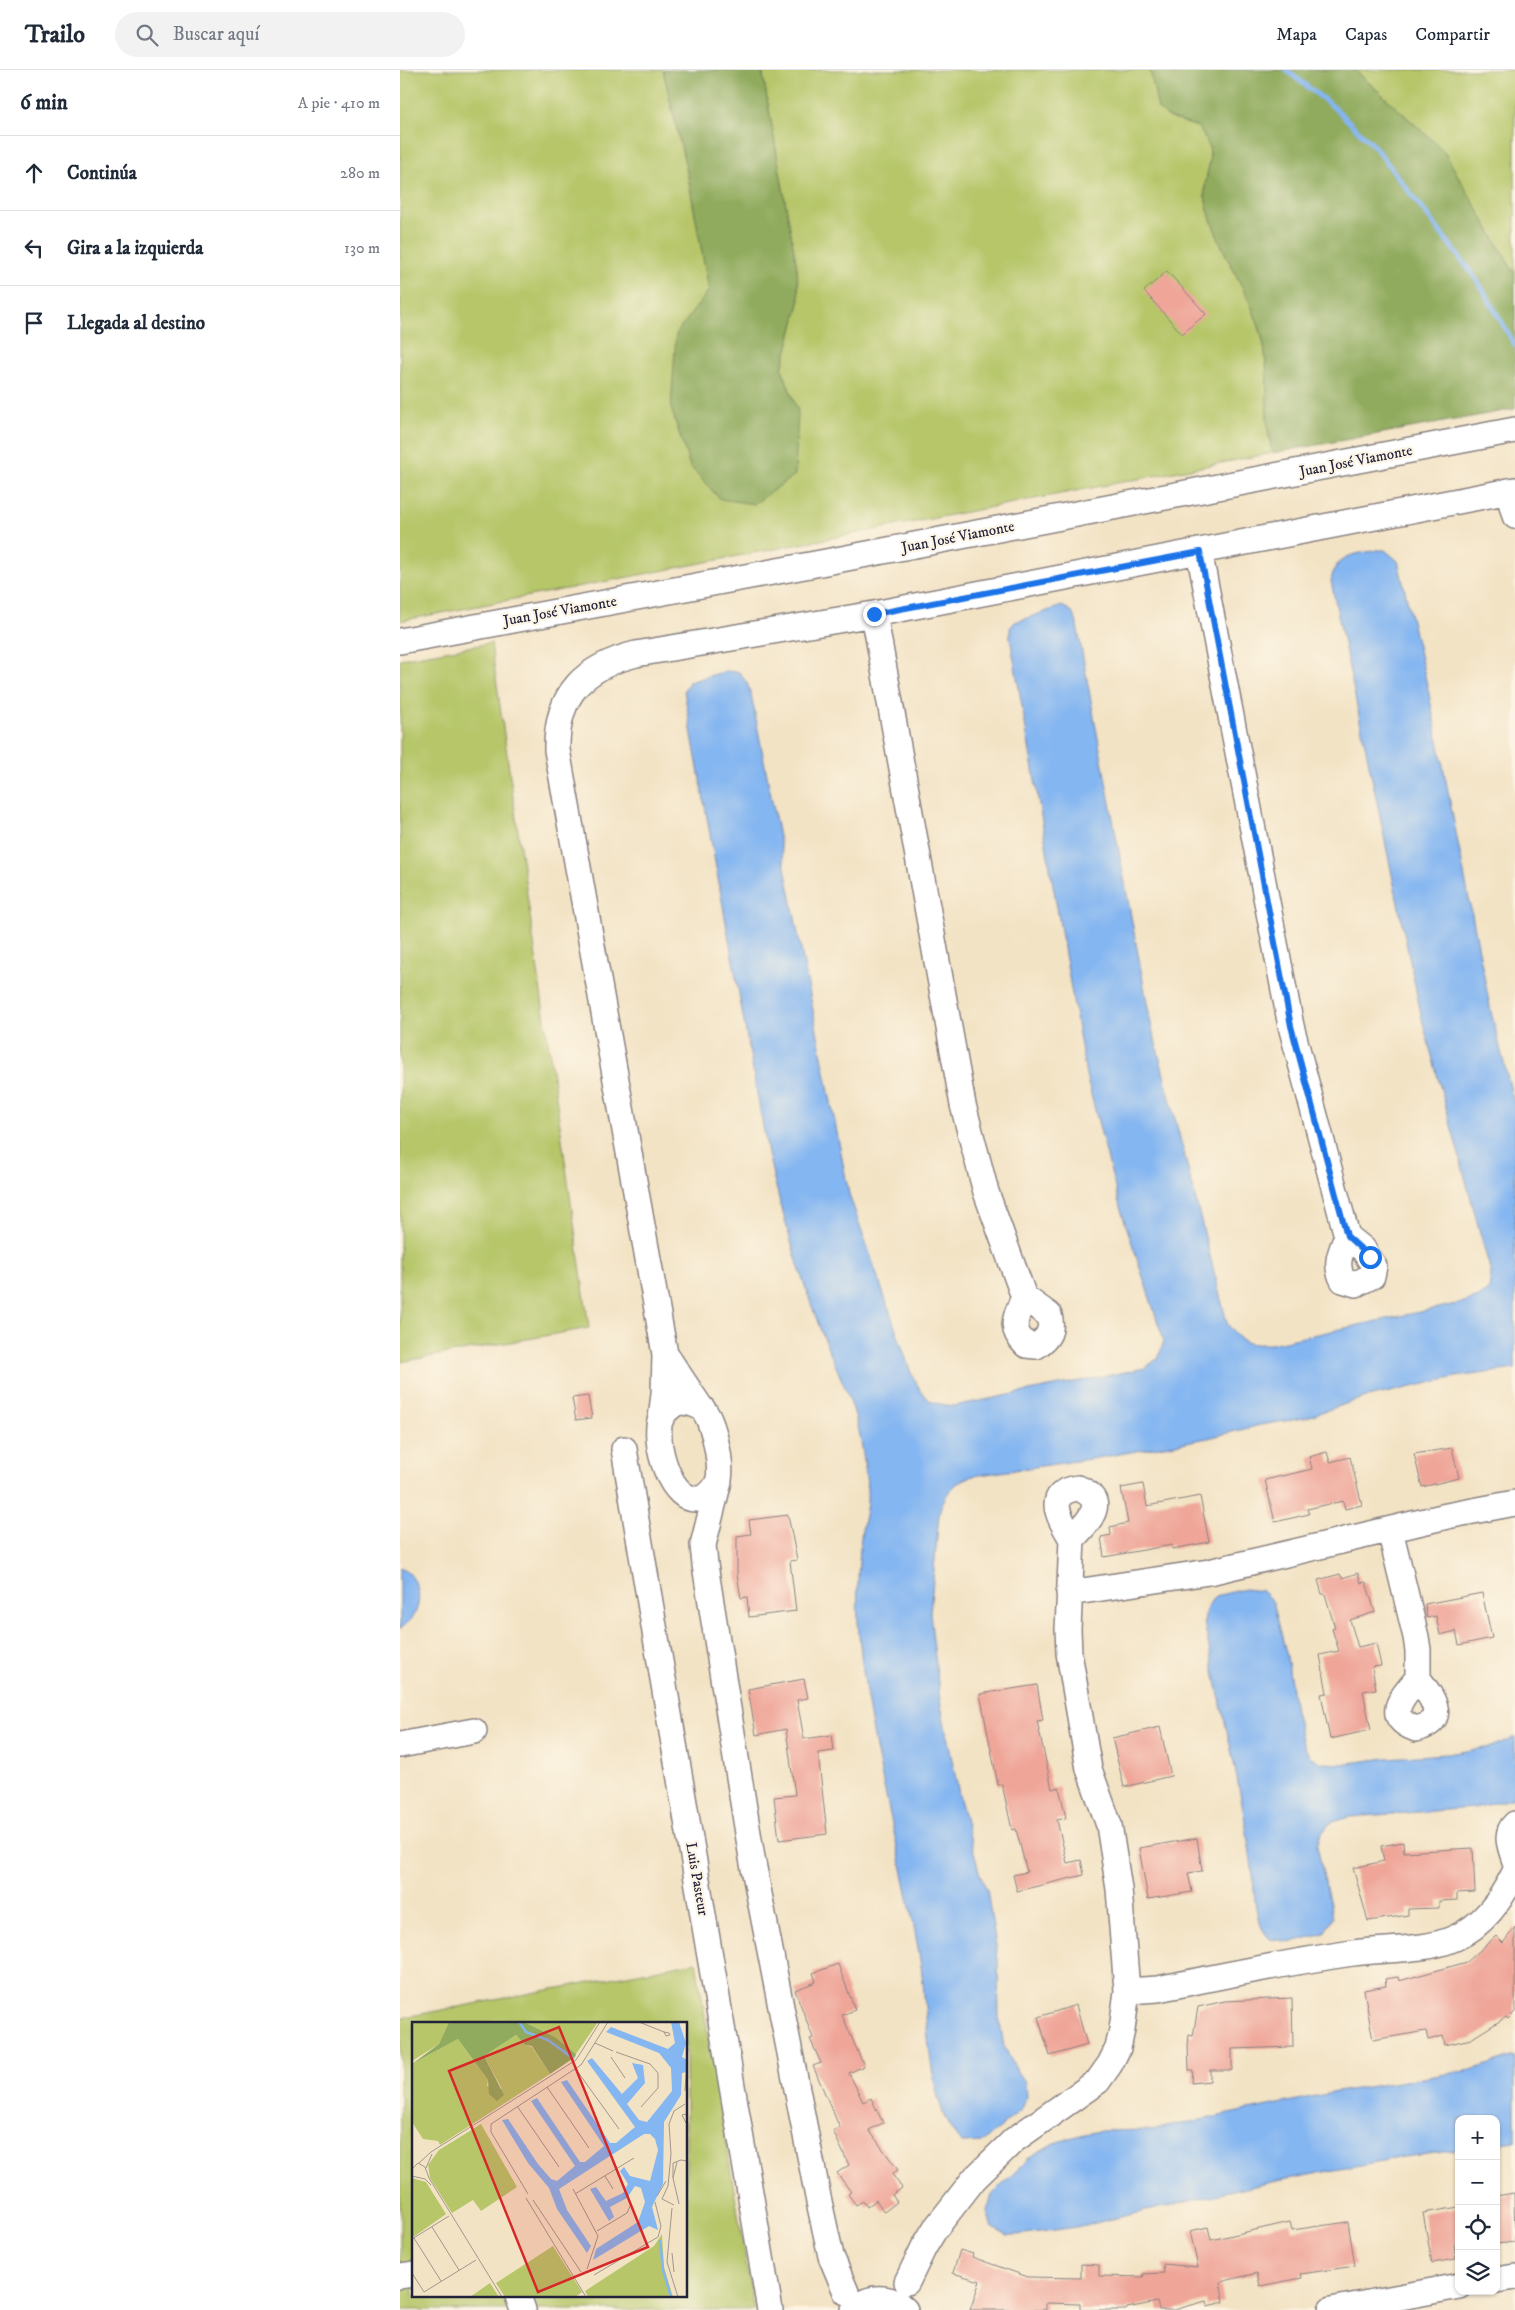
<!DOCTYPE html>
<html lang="es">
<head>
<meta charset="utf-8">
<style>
	body { margin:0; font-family:"IM FELL DW Pica",serif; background:#f2f2f3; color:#1f2937 }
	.controls { position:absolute; right:15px; bottom:15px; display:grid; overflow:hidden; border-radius:10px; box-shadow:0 1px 4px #0004 }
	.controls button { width:45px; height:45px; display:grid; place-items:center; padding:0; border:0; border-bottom:1px solid #e0e1e3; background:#fff; color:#1f2937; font:25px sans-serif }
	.stop { position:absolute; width:15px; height:15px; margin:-11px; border:4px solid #1a73e8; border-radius:50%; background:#fff }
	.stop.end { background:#1a73e8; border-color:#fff; box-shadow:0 1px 5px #0008 }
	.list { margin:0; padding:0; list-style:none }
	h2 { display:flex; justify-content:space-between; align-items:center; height:65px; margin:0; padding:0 20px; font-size:21px }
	h2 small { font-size:16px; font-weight:400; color:#747a83 }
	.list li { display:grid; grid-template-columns:32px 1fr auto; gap:15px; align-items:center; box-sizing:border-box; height:75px; padding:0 20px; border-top:1px solid #e0e1e3 }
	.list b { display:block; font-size:19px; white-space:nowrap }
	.list em { font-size:16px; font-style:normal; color:#747a83 }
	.icon { flex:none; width:28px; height:28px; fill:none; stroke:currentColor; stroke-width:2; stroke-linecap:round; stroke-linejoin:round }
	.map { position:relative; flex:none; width:1115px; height:2240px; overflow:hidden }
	header { display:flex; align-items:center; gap:30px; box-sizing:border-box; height:70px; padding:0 25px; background:#fff; border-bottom:1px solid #e0e1e3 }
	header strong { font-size:24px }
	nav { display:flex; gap:28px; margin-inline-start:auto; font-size:18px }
	.search { width:350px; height:45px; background:#f2f2f3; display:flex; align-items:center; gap:12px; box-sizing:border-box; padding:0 18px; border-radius:28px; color:#747a83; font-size:19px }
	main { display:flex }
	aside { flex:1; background:#fff }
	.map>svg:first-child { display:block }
	.green { fill:#b6c669; stroke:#6c7452; fill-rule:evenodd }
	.forest { fill:#90ab5d; stroke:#59664c }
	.water { fill:#84b6f1; stroke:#536c96 }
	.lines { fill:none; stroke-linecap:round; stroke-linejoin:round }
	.stream { stroke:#84b6f1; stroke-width:5 }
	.building { fill:#efa699 }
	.minor-casing { stroke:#8a8280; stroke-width:28 }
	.minor { stroke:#fff; stroke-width:25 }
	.route { stroke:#1a73e8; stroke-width:6 }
	.labels { text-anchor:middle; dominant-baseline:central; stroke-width:4.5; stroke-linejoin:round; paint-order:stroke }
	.street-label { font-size:15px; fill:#22223b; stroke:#fcf5e5 }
	.inset-river { fill:none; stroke:#84b6f1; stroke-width:2.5 }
	.inset-road { fill:none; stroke:#9f968e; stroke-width:1 }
	.view { fill:#d62828; fill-opacity:0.15; stroke:#d62828; stroke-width:2.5 }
	.inset-edge { fill:none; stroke:#22223b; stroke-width:2.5 }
</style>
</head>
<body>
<header>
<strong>Trailo</strong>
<div class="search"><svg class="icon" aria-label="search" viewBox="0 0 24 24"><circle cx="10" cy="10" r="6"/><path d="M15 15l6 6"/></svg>Buscar aquí</div>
<nav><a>Mapa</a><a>Capas</a><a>Compartir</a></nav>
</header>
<main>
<aside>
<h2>6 min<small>A pie · 410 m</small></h2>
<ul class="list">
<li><svg class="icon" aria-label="ahead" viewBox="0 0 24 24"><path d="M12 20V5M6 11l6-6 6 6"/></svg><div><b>Continúa</b></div><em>280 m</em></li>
<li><svg class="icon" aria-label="left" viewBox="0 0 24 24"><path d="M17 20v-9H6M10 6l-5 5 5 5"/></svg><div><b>Gira a la izquierda</b></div><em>130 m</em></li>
<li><svg class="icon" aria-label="arrive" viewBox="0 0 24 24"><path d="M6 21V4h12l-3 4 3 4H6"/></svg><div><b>Llegada al destino</b></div></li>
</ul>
</aside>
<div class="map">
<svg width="1115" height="2240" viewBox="0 0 1115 2240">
	<rect width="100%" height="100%" fill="#fcf5e5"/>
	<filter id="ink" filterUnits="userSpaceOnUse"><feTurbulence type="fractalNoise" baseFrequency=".02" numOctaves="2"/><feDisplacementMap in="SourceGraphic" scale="10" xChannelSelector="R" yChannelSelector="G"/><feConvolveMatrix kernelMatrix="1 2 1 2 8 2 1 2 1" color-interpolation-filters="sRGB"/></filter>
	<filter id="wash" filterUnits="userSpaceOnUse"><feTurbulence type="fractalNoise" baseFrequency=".0096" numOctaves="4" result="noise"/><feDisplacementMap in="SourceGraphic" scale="20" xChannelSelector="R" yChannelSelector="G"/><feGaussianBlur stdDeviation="1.12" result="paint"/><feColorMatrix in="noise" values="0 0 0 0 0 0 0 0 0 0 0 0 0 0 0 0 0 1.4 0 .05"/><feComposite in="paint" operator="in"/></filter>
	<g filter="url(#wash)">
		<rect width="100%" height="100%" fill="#f3e3c5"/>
		<!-- green -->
		<path class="green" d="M0,0H263L288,106L309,220L277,264L271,338L290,396L320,429L398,342L382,299L399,233L397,198L362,0H750L754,14L770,48L798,57C802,63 807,70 809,77C813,92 803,111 805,126C814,177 849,217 862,267C872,305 861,346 873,383L0,551Z
			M955,0H1115V204L1043,80Z
			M91,573L189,1258L0,1292V589Z
			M296,1892L354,2240H0V1948ZM14,1954H286V2226H14Z"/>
		<!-- forest -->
		<path class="forest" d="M263,0H362L397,198L399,233L382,299L398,342L395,405L354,434L320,429L290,396L271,338L276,264L309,220L288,106Z
			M750,0H955L1043,80L1115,204V339L873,383C861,346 872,305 862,267C849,217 814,177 805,126C803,111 813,92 809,77C806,70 802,63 798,57L770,48L758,39Z"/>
		<!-- water -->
		<path class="water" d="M977,480H985L998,491L1028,619L1091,942L1115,1036V1299L1056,1307L963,1328L904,1348L860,1355L808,1368L703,1387L573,1406C553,1412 543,1426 539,1445L530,1543L540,1631L560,1729L580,1805L587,1820L598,1889L599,1949L604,1976L620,2007L625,2012L626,2028L622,2039L583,2072L562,2073C526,2039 528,1944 521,1896C503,1785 469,1677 459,1564C456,1532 458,1499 461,1467C462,1456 466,1444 467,1432C468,1413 464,1390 461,1371C455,1333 435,1297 421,1261C399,1203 382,1144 368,1084L284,621L289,612L326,601L339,602L347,613L351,624L449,1124L511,1303C525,1328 524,1333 554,1336L745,1298L758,1288L764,1271L720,1137L686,1005L610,567V558L615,552L662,536L671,541L676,550L751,954L827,1253C842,1274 846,1275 871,1274L1061,1233L1079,1227L1089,1219L1091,1203L1022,949L931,511C936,483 954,485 977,480Z
			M0,1497C17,1504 24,1529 14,1545C11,1551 4,1555 0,1560Z
			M845,1519L862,1521L873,1532L887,1586L895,1641L903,1673L909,1686L915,1689L922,1693L941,1694L987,1688L1047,1684L1091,1677L1115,1667V1728L1074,1738L950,1747L936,1751L929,1754L920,1766L917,1776L933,1848L924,1863L892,1872L870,1869C853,1853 855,1820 852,1798C842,1715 819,1633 804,1552L807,1537L815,1526Z
			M1115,1986V2072L1096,2075V2049H1059V2080L1003,2087L872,2112L677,2157L617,2165H607L592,2158L587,2141L592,2125L631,2086L654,2073L684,2064L700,2061L752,2060L931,2023L1071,2000Z"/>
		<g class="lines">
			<!-- stream -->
			<path class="stream" d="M886,0L936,39L974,76L1077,210L1115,275"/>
		</g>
		<g id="blocks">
			<!-- building -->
			<path class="building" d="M767,201L806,244L782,264L744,221Z
				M188,1326L192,1348L176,1350L172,1328Z
				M1052,1378L1059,1408L1022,1417L1014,1384Z
				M927,1382L930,1392L950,1387L962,1435L945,1439L943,1431L907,1439L909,1444L875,1452L865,1410L912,1399L909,1387Z
				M743,1414L747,1436L800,1426L809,1472L772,1479V1475L704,1487L701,1467L711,1465L710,1457L728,1453L721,1418Z
				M388,1445L397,1490L390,1491L396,1541L349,1547L347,1527L341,1528L337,1504V1466L351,1464L349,1450Z
				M958,1503L961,1513L966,1512L975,1542L950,1550L958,1577L976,1573L981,1596L972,1597L976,1619L963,1621L971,1660L930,1669L921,1624L927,1623L920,1585L939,1581L932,1559L935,1558L925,1524H922L918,1510L940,1504L942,1508Z
				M1082,1523L1092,1568L1059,1575L1056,1561L1040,1565L1036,1546L1027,1548L1025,1534Z
				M404,1609L408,1628L397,1630L404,1669L432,1665L434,1681L418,1683L427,1764L379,1770L374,1727L395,1725L386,1659L356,1665L348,1619Z
				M637,1615L643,1650L637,1651L652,1719L659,1717L666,1748L657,1750L667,1793L681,1790L684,1805L617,1821L613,1805L627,1802L616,1759L612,1760L602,1714L598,1715L580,1624Z
				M760,1657L771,1706L724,1717L712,1668Z
				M797,1768L802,1801L788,1803L792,1822L748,1829L739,1778Z
				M1003,1772L1004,1782L1073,1778L1075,1822L1057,1823V1830L1039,1831V1838L1008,1839V1845L968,1851L953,1798L984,1791L981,1776Z
				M1115,1857V1942L1108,1949L1106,1947L1071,1969L1045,1975L1043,1966L1028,1970L1026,1961L973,1970L964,1920L986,1916L985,1909L998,1907L999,1911L1067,1892L1096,1866L1103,1873Z
				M438,1894L455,1940L442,1945L464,1996L449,2003L463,2032L471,2028L483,2053L469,2060L498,2100L492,2104L502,2118L492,2125L497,2132L484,2142L476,2130L467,2137L463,2131L456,2135L448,2124L451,2122L437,2103L449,2095L433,2061L440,2058L413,1996L421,1993L410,1969L413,1968L395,1920L416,1912L413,1903Z
				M892,1928L893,1977L832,1979V2000H810V2011L792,2013L793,2000H789L788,1975L789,1965L793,1966L798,1937L825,1931Z
				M676,1935L687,1975L650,1986L638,1947Z
				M1114,2123L1115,2172L1096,2174V2126Z
				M1059,2137V2174L1054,2175L1056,2189L1032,2193L1023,2143Z
				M890,2152L892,2160L948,2152L955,2196L901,2204L902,2208L860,2216L857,2203L820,2212L824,2232L807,2236L806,2231L774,2240H759L757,2232L727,2238L726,2240H680V2234L646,2233V2240H570L580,2211L553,2203L560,2180L573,2184L572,2187L628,2207L681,2208V2194L699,2195V2206L744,2207L743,2204L764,2203L763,2194L798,2197L790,2161L808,2157L811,2170Z"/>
		</g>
	</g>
	<g filter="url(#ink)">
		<use href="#blocks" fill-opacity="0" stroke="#8a8280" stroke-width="1"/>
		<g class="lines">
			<defs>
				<path id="minor" d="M1108,421L1115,446
					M799,481L891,956L947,1166
					M474,544L563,1035L586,1122L624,1227
					M0,571L426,492L1115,360
					M947,1166L963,1179L974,1196L972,1206L956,1214L943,1210C934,1194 941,1182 947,1166Z
					M624,1227L649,1245C653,1260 649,1268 636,1276L626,1275C608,1257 616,1248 624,1227Z
					M265,1284L301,1338
					M278,1332C285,1332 293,1333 300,1337C313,1345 322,1394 319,1409C317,1417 310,1425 302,1428C270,1438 252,1368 261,1348C265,1340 271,1336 278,1332Z
					M261,1349L264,1324L265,1284L157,680C156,624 184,597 236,584L474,544L1115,420
					M224,1379L370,2240
					M319,1411L303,1475L305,1495L352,1788L418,2127L431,2186L446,2222
					M678,1418C711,1431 687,1453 672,1469C661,1450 642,1423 678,1418Z
					M990,1460L1016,1567L1018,1580V1608
					M669,1523L809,1502L1047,1446L1115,1433
					M1018,1608C1031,1627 1051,1650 1016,1659C982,1647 1003,1626 1018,1608Z
					M0,1675L74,1661
					M1115,1754C1104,1764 1111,1779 1115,1791
					M727,1921L758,1919C822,1906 887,1892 953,1883C985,1878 1024,1882 1055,1868C1084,1855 1101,1830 1115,1802
					M0,2206L14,2204
					M1096,2210L1115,2207
					M507,2212L524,2177L535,2159L574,2109L614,2070L698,2011L710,1994L718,1978L722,1960L727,1921L719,1819L709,1755L689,1699L669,1583L668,1559L672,1469
					M118,2226L123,2240
					M454,2240C469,2225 490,2225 505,2240
					M931,2240L1059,2216"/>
			</defs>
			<!-- minor casing -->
			<use href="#minor" class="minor-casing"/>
			<!-- minor -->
			<use href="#minor" class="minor"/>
		</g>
	</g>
	<g class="lines" filter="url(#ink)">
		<!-- route -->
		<path class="route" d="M474,544L800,482L891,956L947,1166L970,1187"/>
	</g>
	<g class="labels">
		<!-- street labels -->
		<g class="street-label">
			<text transform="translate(956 391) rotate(-11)">Juan José Viamonte</text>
			<text transform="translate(558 467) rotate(-11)">Juan José Viamonte</text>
			<text transform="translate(160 541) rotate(-10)">Juan José Viamonte</text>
			<text transform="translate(297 1809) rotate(80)">Luis Pasteur</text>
		</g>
	</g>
	<!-- overview -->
	<g transform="translate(12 1952)">
		<rect width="275" height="275" fill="#f3e3c5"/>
		<path d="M0,0H37L27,22L0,39ZM112,0H186L164,32L143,15ZM104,13L113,23L120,25L138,52L28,123L26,119L11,117L0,100V42L46,17L76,58L75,64L90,67L72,34ZM69,102L105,165L69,189L61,178L40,191L18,156L16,143L27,128ZM0,156L14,160L34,192L0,216ZM250,212L252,245L261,275H176L173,269L242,224ZM141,224L170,270L163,275H93L84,261ZM78,261L87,275H58Z" fill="#b6c669"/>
		<path d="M37,0H112L143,15L164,32L163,35L138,52L120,24L113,23L104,13L72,34L92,73L85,79L77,72L76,58L46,17L0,42L27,22Z" fill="#90ab5d"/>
		<path d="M259,0H267L274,21L270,35L275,38V50L270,51L269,73L252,100L251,162L240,185L246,208L237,204L181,238L184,227L226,200L233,180L229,166L223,164L215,176L198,185L202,195L197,199L178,167L184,165L194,179L211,171L216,162L208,149L212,145L218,154L238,159L246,128L243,117L238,112H232L147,167L155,188L179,224L175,231L145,187L137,166L116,141L90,98L96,97L126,142L139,157L145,159L163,144L119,79L125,76L168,140H173L192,124L149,60L155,58L198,121H204L223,105L175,39L180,36L210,72L226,56L220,41L231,43L233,61L215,82L227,98L235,100L260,69L259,46L247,31L194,10L199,5L256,27L263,21Z" fill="#84b6f1"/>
		<path class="inset-river" d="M107,0L114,10L136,18L162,37M248,218L251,248L259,275"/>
		<path class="inset-road" d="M227,0L252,10M252,10L257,11L258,13L254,14ZM183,21L201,29M204,30L238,42L246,51V66L229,85M199,35L213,56M163,46L207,107M135,65L177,126M273,69L275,40M105,84L147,145M275,92L270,93L274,101L275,97M265,140L261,156V141L269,138L275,139M7,141L19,130L164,38L188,0M14,146L20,132M0,147L6,141L13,145L17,156L90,275M0,154L13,157L19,163M193,154L201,167M261,156L267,182M161,167L186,214L175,247M116,172L79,110V102L169,43L196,0M163,172L222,136M245,174L254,159M114,176L174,275M121,178L169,250M262,183L250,177L256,164L259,132L257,102L262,89L273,82M260,186L255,240L266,275M20,205L47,248M185,209L215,191L219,182M2,216L29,259M0,217L37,194M260,231L262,250M0,251L12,270L64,238M182,253L246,215L249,204L243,180"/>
		<path class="view" d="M147,5L236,225L126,270L37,49Z"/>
		<rect width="275" height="275" class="inset-edge"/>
	</g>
</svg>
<div class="controls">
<button>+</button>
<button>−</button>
<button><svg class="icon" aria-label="locate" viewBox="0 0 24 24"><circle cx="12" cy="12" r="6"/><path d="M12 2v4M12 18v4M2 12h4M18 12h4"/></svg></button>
<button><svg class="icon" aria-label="layers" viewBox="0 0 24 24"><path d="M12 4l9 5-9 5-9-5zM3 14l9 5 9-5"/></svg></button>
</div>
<div class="stop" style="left:970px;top:1187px"></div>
<div class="stop end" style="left:474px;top:544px"></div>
</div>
</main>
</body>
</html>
